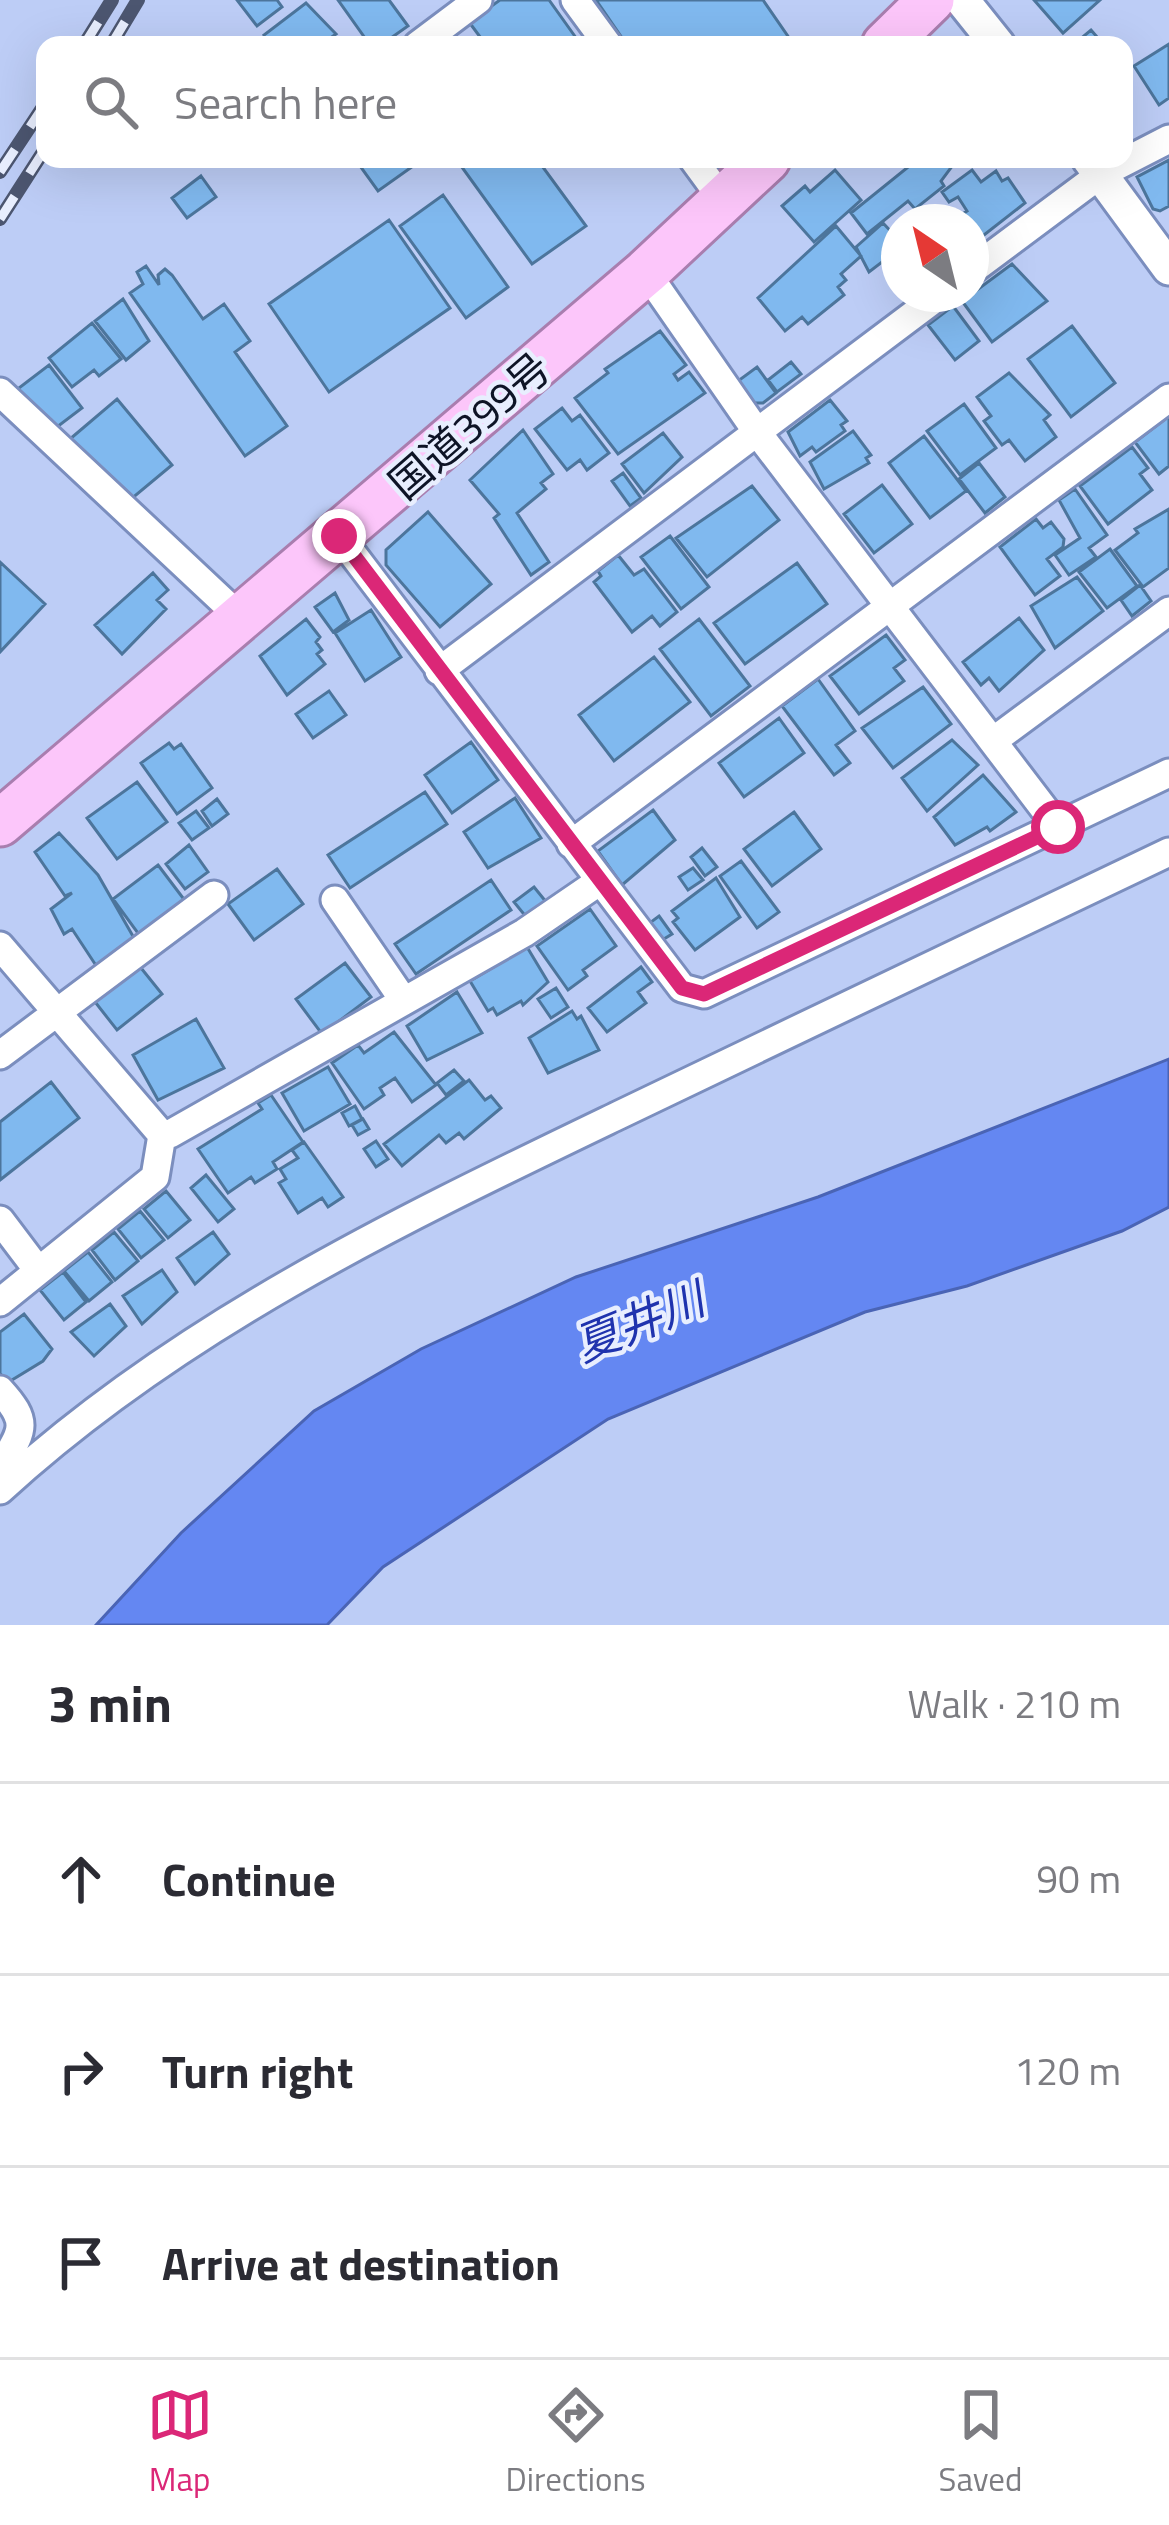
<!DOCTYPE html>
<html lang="en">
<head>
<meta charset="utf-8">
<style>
	body { margin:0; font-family:"Titillium Web","Noto Sans JP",sans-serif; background:#f7f7f7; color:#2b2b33 }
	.compass { position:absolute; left:881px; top:204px; width:108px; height:108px; border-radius:50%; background:#fff; box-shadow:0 12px 48px #0002; rotate:325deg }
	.stop { position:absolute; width:36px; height:36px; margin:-27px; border:9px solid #db2777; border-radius:50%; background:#fff }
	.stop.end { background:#db2777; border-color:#fff; box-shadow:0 3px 12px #0008 }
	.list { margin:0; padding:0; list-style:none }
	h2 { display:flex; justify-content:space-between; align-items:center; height:156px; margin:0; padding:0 48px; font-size:51px }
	h2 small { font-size:39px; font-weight:400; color:#7c7c81 }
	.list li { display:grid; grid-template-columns:78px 1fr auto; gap:36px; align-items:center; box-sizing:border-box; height:192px; padding:0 48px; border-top:3px solid #e1e1e2 }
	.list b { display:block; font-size:45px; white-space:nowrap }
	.list em { font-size:39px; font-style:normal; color:#7c7c81 }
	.icon { flex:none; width:66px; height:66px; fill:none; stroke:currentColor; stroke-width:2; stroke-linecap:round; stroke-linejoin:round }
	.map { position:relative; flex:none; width:1169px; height:1625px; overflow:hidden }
	.search { position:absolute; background:#fff; box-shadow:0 12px 48px #0002; left:36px; right:36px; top:36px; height:132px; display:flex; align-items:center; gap:30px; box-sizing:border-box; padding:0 42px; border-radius:24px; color:#7c7c81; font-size:45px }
	.sheet { height:732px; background:#fff }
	nav { display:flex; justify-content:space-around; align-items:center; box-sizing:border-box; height:168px; border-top:3px solid #e1e1e2; background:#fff; font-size:33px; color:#7c7c81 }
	nav a { display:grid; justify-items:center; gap:6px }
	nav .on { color:#db2777 }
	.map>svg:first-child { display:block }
	.water { fill:#6487f2; stroke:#4a64b5; stroke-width:3 }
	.building { fill:#80b9ef; stroke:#4c759c; stroke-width:3 }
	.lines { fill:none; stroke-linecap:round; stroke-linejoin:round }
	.minor-casing { stroke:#7b8ebe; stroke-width:33 }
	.tertiary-casing { stroke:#7b8ebe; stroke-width:39 }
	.trunk-casing { stroke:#a97eaf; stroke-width:51 }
	.minor { stroke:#fff; stroke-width:27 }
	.tertiary { stroke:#fff; stroke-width:33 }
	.trunk { stroke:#fcc6fa; stroke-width:45 }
	.rail-casing { stroke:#4c5670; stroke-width:14 }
	.rail { stroke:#e8eefe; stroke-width:9; stroke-dasharray:27; stroke-linecap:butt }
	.route { stroke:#db2777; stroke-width:15 }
	.labels { text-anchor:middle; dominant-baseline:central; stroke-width:9; stroke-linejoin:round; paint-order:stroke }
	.street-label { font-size:42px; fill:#0e1426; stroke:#e8eefe }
	.water-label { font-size:45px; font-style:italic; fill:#1f33ae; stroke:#e8eefe }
</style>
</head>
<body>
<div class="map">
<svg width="1169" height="1625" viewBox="0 0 1169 1625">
	<rect width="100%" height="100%" fill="#bdcdf6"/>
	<!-- water -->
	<path class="water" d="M1169,1059V1207L1122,1231L967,1286L865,1312L608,1419L383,1567L327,1625H96L181,1533L314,1411L421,1349L576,1277L818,1197Z"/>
	<!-- building -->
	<path class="building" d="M277,0L282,7L257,26L237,0Z
		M338,0H389L408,26L381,45H370Z
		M500,0H549L579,42L486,45L469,22Z
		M596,0H763L794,45H627Z
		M1034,0H1100L1063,33Z
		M306,3L336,34L329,39L332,45H271L264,35Z
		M1091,30L1104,45H1073Z
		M1169,44V98L1159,105L1134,66Z
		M355,159H423L378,191Z
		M456,159H537L586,226L532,264Z
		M918,159H949L953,165L941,181L944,186L915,209L908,201L867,234L851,213Z
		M1169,160V206L1160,211L1153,209L1137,177Z
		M835,170L861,200L814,242L782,206L805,186L810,192Z
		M972,170L981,182L996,171L1002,181L1008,178L1025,203L975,242L971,222L958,217L967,211L958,197L949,202L942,192Z
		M201,176L216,197L187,218L172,198Z
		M443,195L508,287L466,318L400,226Z
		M389,220L450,308L329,392L269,304Z
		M883,223L899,240V249L869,272L856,247Z
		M836,226L861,256L841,274L846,280L838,287L844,295L808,324L802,317L785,331L758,298Z
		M1012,264L1047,301L992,342L962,301Z
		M146,266L159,285L158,275L165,269L172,275L203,319L224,304L250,341L235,352L287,426L245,456L130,293L143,284L137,272Z
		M123,299L149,341L126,360L95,321Z
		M953,306L979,341L955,360L928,325Z
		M92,323L121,359L99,376L94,370L72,387L49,358Z
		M1072,326L1115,383L1071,417L1028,359Z
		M660,331L686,365L674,374L678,380L689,372L705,393L618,454L575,398L608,373L605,369Z
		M791,362L801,374L777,392L768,380Z
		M49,365L82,408L57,427L51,420L41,426L15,391Z
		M757,367L776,393L763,403H754L738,381Z
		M1009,373L1050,415L1044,420L1056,437L1025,461L1009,440L1002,445L984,421L991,416L977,397Z
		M117,399L172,465L124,505L70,439Z
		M830,400L847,421L841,425L845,431L816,452L812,447L800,456L788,432Z
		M964,404L996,448L960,475L927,431Z
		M562,408L572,421L580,415L609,453L587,470L580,460L567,470L535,429Z
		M1169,416V466L1159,474L1135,442Z
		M523,430L553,474L541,483L546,489L517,513L549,562L531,575L494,518L499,514L470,480Z
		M853,431L871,455L866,458L869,463L824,489L810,462Z
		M663,433L682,457L644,493L622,464Z
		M924,436L966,491L930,518L889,463Z
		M1132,447L1148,468L1140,474L1152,490L1108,524L1080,486Z
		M979,463L1005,497L985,513L959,479Z
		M623,473L641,498L630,506L612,481Z
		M882,485L912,524L874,553L844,514Z
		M752,486L779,520L707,577L676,538Z
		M1075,489L1107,535L1089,548L1096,557L1069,575L1055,555L1080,538L1059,500Z
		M1169,509V568L1143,587L1115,550L1138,533L1135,529Z
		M428,512L491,584L440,627L386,565V550Z
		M1036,519L1043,528L1051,522L1064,539L1063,547L1047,559L1060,576L1035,595L1000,547Z
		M670,536L709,587L681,609L641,557Z
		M1110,549L1137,586L1107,608L1079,572Z
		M618,555L634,575L644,569L677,612L660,626L652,616L632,632L594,582L601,576L598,571Z
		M0,562L45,604L0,652Z
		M797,563L827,604L745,664L714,623Z
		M153,573L168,590L157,600L166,609L122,654L95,625Z
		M1077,577L1103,611L1055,648L1031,606Z
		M1140,585L1151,601L1132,616L1121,600Z
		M335,593L349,620L333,632L315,607Z
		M371,610L401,657L365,681L335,633Z
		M1019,618L1044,650L999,691L989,678L981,685L963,662Z
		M306,619L320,637L316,642L322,650L317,654L325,664L287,695L260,656Z
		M699,619L750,686L711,716L660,649Z
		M886,635L905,660L894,668L904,681L859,714L830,676Z
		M654,657L690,702L614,761L579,715Z
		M818,679L855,731L836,745L850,763L834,775L782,706Z
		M923,687L951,724L893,768L862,728Z
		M329,691L346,715L313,738L296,714Z
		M779,718L804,753L744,797L719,763Z
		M952,740L978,765L927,811L902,778Z
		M471,742L498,780L452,813L425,775Z
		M169,743L174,749L181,744L212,788L177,814L141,763Z
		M983,775L1016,812L990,831L987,827L955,845L934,817Z
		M137,782L167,822L117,859L87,818Z
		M425,792L447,824L350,888L328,855Z
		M515,798L541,838L488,868L464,832Z
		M217,799L228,814L212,826L202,811Z
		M653,810L675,840L622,885L598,851Z
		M196,811L209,828L192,840L179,823Z
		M794,812L821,849L772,886L744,849Z
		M59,833L98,875L138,945L99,970L72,929L64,934L51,909L72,893L65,896L35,852Z
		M189,845L208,872L185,889L166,864Z
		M702,848L717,867L705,876L691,857Z
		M741,861L779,912L757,928L720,876Z
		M158,865L186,902L140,936L113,899Z
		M693,868L703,880L688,890L679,877Z
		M277,869L303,904L254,940L228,904Z
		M716,878L740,917L695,950L673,922L678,918L672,911Z
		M491,880L511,910L416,974L395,944Z
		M534,887L547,903L527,918L514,902Z
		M590,909L616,946L583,970L587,976L568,990L537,946Z
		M659,916L672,934L659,942L647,925Z
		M527,947L548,982L523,1005L521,1001L497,1015L493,1008L488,1011L470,981Z
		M137,963L162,994L117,1030L92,998Z
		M345,963L371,997L322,1034L296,999Z
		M641,967L652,982L638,992L646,1003L607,1032L588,1008Z
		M556,988L568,1007L551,1018L538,999Z
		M457,992L482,1033L427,1060L407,1026Z
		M572,1011L577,1019L581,1016L599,1050L548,1073L529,1038Z
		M196,1019L224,1068L158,1100L133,1055Z
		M394,1032L436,1085L412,1102L395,1078L380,1088L384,1095L364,1109L332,1063L358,1045L364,1053Z
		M328,1067L350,1104L304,1131L282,1093Z
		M454,1070L464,1081L446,1095L437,1083Z
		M469,1080L485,1100L491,1096L501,1108L464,1139L459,1133L446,1143L439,1135L402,1166L384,1144Z
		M51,1082L79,1118L0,1180V1122Z
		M271,1095L303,1142L273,1162L277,1169L255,1183L251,1177L228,1193L198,1149L262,1109L258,1103Z
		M355,1106L362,1119L349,1126L342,1113Z
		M363,1119L369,1129L358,1135L352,1125Z
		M376,1141L388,1159L376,1167L364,1149Z
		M304,1142L343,1197L328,1207L322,1198L298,1213L279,1183L286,1179L280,1169L298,1158L292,1150Z
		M206,1175L234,1209L218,1222L191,1188Z
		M166,1191L190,1220L168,1238L144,1209Z
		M140,1211L164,1240L141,1258L118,1229Z
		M114,1232L138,1261L115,1280L92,1250Z
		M213,1232L229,1254L195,1284L177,1258Z
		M88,1252L112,1282L89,1301L64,1271Z
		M162,1270L177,1292L142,1324L123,1296Z
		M63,1272L86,1302L64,1320L40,1290Z
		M110,1304L126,1326L94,1356L71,1332Z
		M24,1314L52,1349L43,1361L7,1383L0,1373V1332Z"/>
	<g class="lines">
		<defs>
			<path id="minor" d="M575,0L608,45
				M418,45L478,0
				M693,159L723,200
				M971,271L1101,174L1169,139
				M646,272L757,432L1058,827
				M0,392L243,620
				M339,536L682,988L704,994L1169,773
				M439,671L941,294
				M993,741L1169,611
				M571,844L1169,398
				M335,900L404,1001
				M0,946L162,1135L170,1134L524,933L600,881
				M0,1055L214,895
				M0,1220L37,1269
				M0,1302L155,1177L162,1135
				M0,1390C31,1424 22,1431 0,1468
				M0,1490C180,1325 401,1220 619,1115C802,1027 986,939 1169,852"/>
			<path id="tertiary" d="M962,0L998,45
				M1089,159L1169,268"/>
			<path id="trunk" d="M885,45L931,0
				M0,823L646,272L767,159"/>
		</defs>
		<!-- minor casing -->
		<use href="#minor" class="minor-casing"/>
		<!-- tertiary casing -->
		<use href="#tertiary" class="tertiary-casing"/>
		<!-- trunk casing -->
		<use href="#trunk" class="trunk-casing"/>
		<!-- minor -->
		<use href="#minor" class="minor"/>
		<!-- tertiary -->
		<use href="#tertiary" class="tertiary"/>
		<!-- trunk -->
		<use href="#trunk" class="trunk"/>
		<defs>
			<path id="rail" d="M84,45L112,0
				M111,45L138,0
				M0,172L45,104
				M0,219L45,149"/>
		</defs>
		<!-- rail casing -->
		<use href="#rail" class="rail-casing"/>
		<!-- rail -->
		<use href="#rail" class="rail"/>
	</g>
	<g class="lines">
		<!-- route -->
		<path class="route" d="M339,536L682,988L704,994L1058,827"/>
	</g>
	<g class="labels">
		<!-- street labels -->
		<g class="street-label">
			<text transform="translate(469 425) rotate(-41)">国道399号</text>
		</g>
		<!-- water labels -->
		<g class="water-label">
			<text transform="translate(639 1321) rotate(-22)">夏井川</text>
		</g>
	</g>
</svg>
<svg class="compass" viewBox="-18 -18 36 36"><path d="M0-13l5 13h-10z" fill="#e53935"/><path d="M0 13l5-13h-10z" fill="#7c7c81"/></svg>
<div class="stop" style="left:1058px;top:827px"></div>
<div class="stop end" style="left:339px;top:536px"></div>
<div class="search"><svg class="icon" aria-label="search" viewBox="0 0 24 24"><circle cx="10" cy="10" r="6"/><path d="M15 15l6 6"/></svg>Search here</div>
</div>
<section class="sheet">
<h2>3 min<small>Walk · 210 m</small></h2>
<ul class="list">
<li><svg class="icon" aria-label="ahead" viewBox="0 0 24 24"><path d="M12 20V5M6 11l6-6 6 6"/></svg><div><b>Continue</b></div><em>90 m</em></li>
<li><svg class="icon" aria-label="right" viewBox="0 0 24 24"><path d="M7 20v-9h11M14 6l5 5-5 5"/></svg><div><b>Turn right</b></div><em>120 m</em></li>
<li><svg class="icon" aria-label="arrive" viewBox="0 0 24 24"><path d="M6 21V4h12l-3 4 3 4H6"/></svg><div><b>Arrive at destination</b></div></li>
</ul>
</section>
<nav>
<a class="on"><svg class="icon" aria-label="map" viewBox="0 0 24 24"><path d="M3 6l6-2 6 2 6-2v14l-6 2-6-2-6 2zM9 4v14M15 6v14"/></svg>Map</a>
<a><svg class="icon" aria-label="directions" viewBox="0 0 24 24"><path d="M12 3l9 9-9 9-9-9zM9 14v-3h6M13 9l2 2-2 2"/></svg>Directions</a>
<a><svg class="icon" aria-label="saved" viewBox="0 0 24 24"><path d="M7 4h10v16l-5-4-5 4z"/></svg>Saved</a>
</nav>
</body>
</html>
